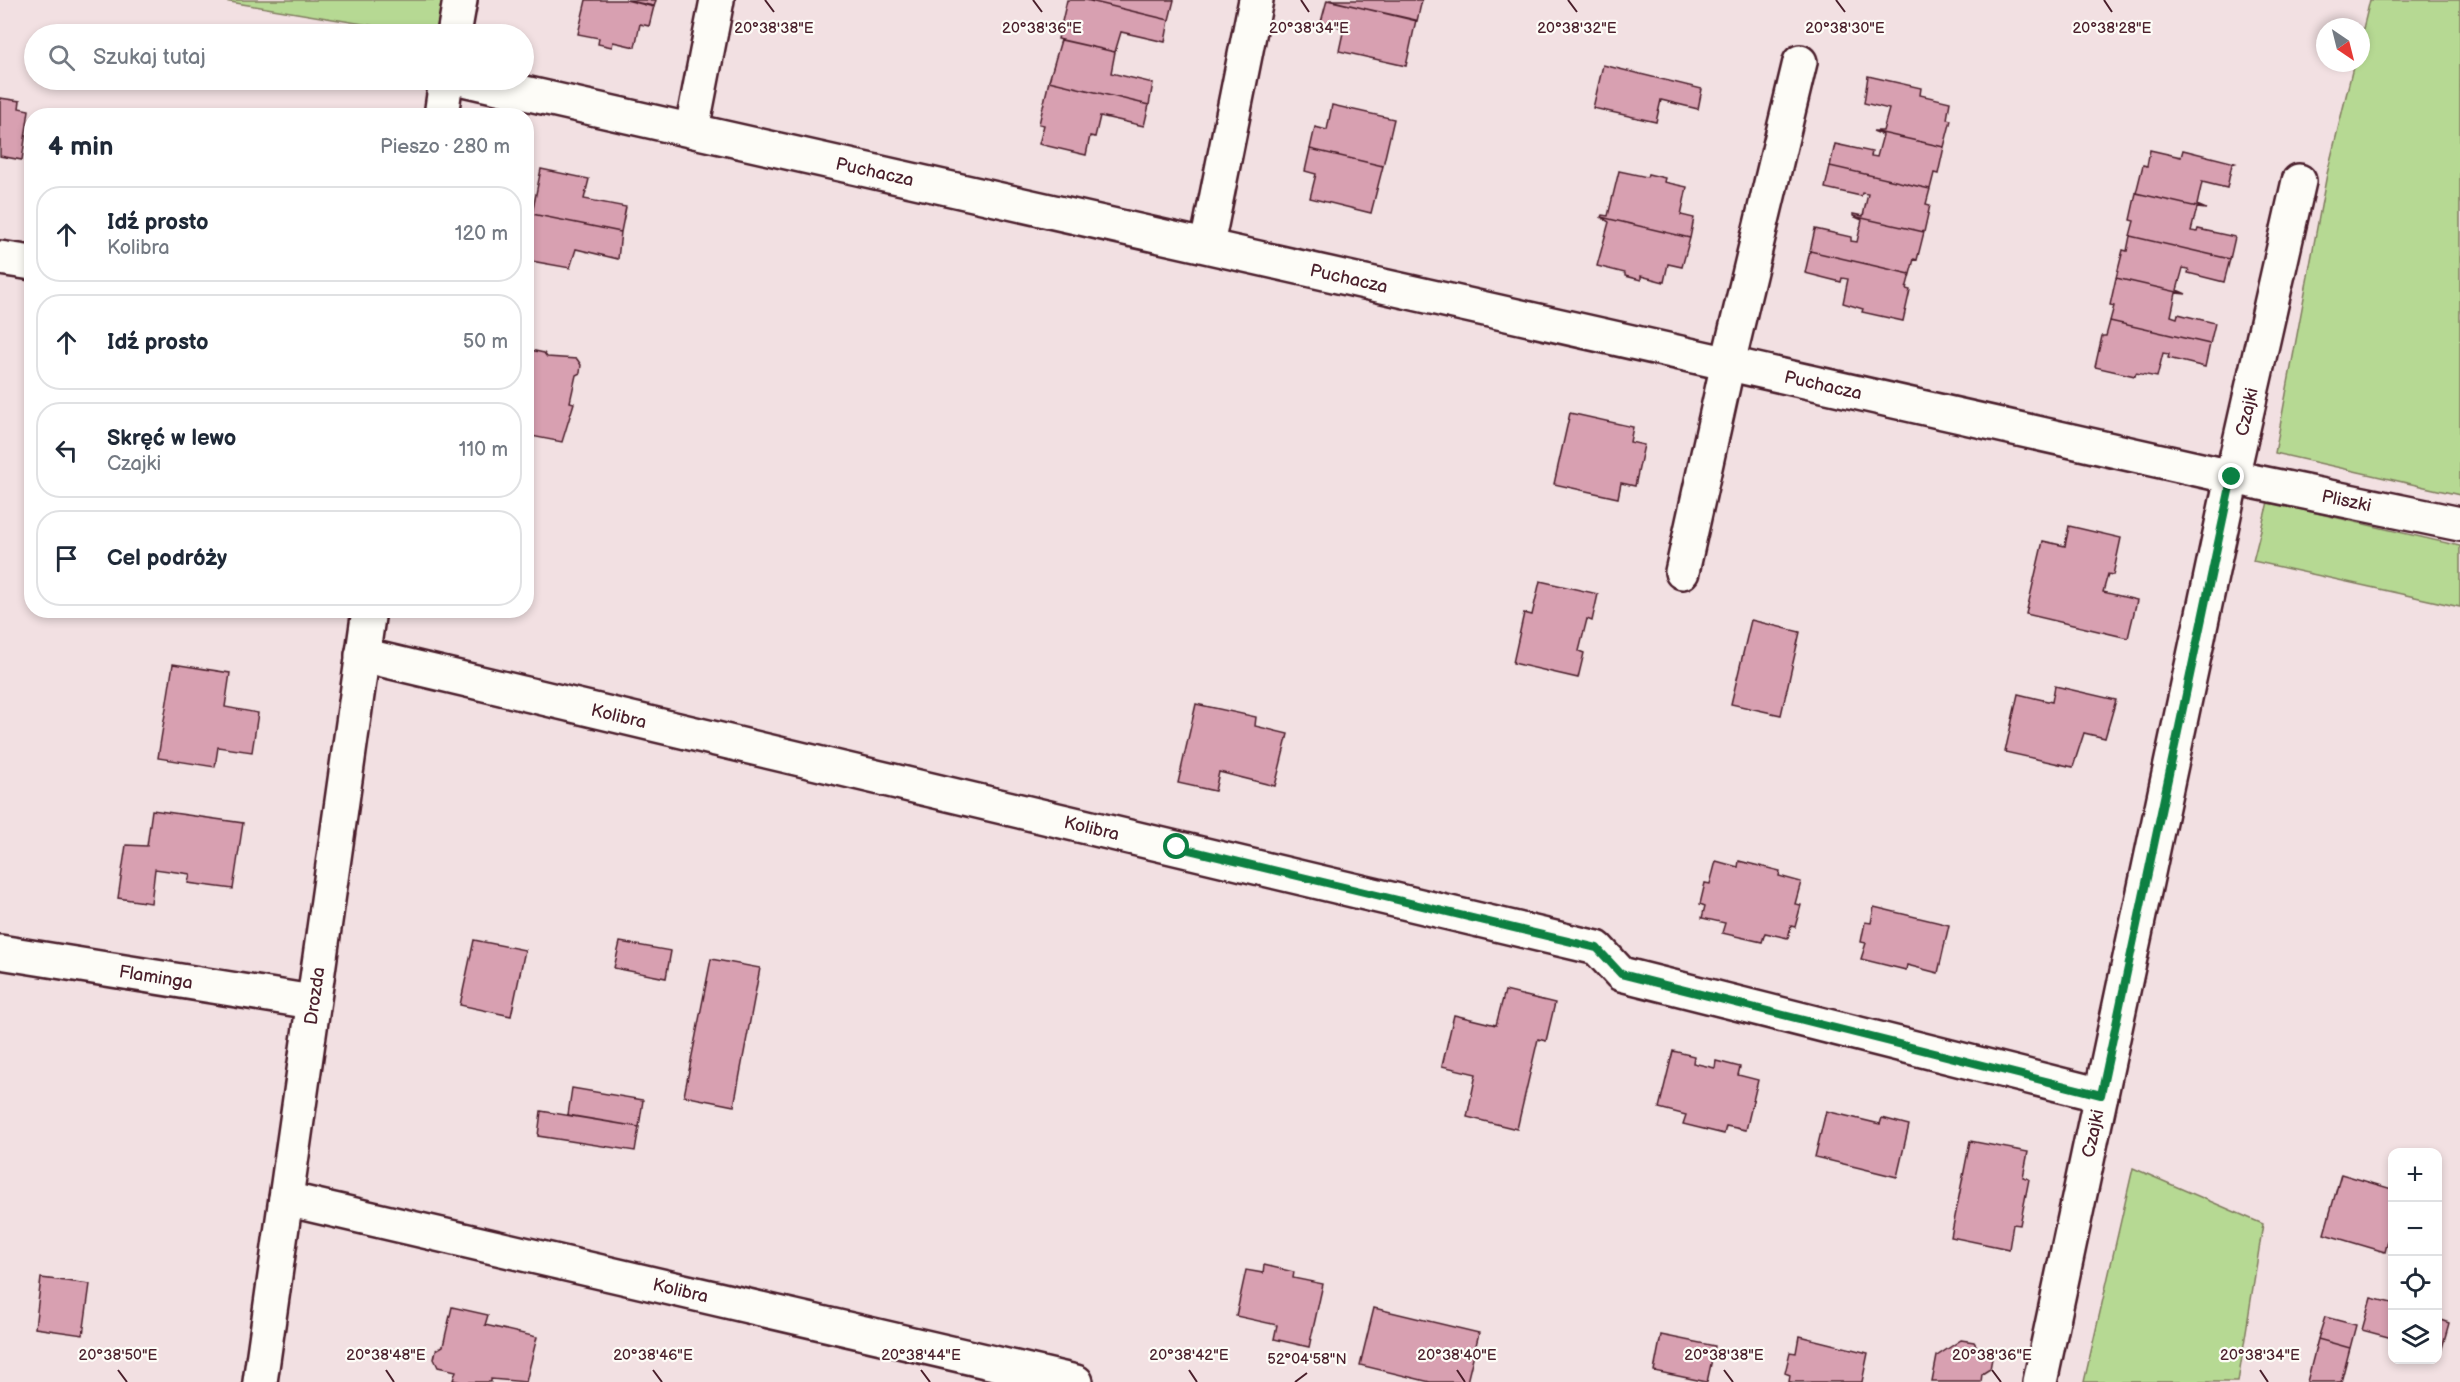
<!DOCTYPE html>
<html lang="pl">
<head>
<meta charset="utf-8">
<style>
	body { margin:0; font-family:"Balsamiq Sans",sans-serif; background:#f6f6f7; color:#1f2937 }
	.controls { position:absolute; right:18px; bottom:18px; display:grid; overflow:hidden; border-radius:12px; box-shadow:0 3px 9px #0003 }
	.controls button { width:54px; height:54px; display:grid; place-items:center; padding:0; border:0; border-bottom:2px solid #e0e1e3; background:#fff; color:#1f2937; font:30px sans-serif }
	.compass { position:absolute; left:2316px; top:18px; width:54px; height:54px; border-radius:50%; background:#fff; box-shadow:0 3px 9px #0003; rotate:145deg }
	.stop { position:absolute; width:18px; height:18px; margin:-14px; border:4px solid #0b8043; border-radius:50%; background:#fff }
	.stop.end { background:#0b8043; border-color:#fff; box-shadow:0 2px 6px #0008 }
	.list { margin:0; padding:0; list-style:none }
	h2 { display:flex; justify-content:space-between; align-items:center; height:78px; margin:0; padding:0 24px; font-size:26px }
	h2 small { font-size:20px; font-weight:400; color:#747a83 }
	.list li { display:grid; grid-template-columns:39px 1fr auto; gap:18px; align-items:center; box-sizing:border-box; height:96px; margin:0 12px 12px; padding:0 12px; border:2px solid #e0e1e3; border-radius:24px }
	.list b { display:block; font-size:22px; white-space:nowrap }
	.list p { margin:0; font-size:20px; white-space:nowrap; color:#747a83 }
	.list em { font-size:20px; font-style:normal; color:#747a83 }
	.icon { flex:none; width:33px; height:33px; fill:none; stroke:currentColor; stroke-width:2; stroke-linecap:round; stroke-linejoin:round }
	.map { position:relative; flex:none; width:2460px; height:1382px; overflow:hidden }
	.search { position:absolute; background:#fff; box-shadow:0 3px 9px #0003; left:24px; top:24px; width:510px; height:66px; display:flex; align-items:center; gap:15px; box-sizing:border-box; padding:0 21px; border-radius:33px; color:#747a83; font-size:22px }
	.panel { position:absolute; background:#fff; box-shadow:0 3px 9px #0003; left:24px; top:108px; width:510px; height:510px; border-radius:24px }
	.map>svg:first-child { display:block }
	.green { fill:#b6d993; stroke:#807c5f; stroke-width:1.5 }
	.building { fill:#d8a0b1; stroke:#4a1f2b; stroke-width:1.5 }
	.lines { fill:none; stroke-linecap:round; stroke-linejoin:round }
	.minor-casing { stroke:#4a1f2b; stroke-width:38 }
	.minor { stroke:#fdfcf7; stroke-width:33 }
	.route { stroke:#0b8043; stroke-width:8 }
	.ticks { fill:none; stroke:#4a1f2b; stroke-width:2 }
	.labels { text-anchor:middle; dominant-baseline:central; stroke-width:4.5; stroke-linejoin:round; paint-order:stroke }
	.street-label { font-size:18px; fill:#4a1f2b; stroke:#fdfcf7 }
	.ticks-label { font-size:15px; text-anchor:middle; fill:#4a1f2b; stroke:#fdfcf7; stroke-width:4.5; stroke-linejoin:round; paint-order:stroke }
</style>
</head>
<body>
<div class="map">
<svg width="2460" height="1382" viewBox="0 0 2460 1382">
	<rect width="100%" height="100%" fill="#f2e0e2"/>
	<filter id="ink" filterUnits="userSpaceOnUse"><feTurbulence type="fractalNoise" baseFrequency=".0167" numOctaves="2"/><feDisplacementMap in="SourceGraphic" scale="12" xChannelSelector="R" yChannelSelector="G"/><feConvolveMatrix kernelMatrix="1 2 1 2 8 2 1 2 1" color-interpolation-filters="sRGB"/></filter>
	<g filter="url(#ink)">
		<!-- green -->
		<path class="green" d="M218,0H443L437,34H423Z
			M2370,0H2460V495L2275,453L2327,174L2354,63H2361V37Z
			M2268,502L2460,546V607L2253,561Z
			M2133,1168L2263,1224L2238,1382H2084Z"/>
		<!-- building -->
		<path class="building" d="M586,0H626L654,6L649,26L640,24L635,47L613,42L612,47L598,44L599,38L578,34Z
			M626,0H656L654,7Z
			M1067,0H1086L1169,20L1165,42L1121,32L1115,52L1058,39Z
			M1086,0H1174L1169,20Z
			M1327,0L1416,20L1406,66L1339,51L1344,28L1321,22Z
			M1329,0H1422L1417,21Z
			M1061,40L1115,52L1111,73L1153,83L1149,105L1049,81Z
			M1603,65L1702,89L1698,109L1661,100L1656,122L1593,108Z
			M1868,76L1921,88L1920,95L1950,102L1947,119L1951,120L1944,147L1873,131H1883L1889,109L1864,103Z
			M1049,81L1149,105L1144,126L1100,116L1095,137L1090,136L1086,155L1039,144L1044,125L1039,124Z
			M0,98L20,101L19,108L29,110L22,160L0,156Z
			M1332,105L1394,119L1383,166L1310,149L1315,127L1327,130Z
			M1873,131L1944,147L1938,174L1934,173L1930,189L1830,166L1835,144L1872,152L1871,156L1877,157L1883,135Z
			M1310,149L1383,166L1371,213L1310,198L1316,174L1305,171Z
			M2150,150L2181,157L2183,150L2235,163L2232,164L2227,188L2202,182L2197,205L2206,209L2136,193L2143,165L2147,166Z
			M1830,166L1930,189L1926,204L1930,205L1924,232L1853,216V214L1863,216L1868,194L1862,193L1861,196L1825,188Z
			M541,169L589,179L584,199L626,207L621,232L532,214Z
			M1619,171L1647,177L1648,174L1665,178L1664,182L1687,187L1681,215L1694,218L1690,238L1601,217L1602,215L1608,216Z
			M2136,193L2206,209L2197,208L2191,231L2197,232L2198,229L2235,237L2230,259L2130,236L2134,221L2130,220Z
			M532,214L621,232L618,259L576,249L570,268L526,260V242Z
			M1853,216L1924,232L1917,260L1914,259L1910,274L1810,251L1815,229L1851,237V241L1857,242L1862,220Z
			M1601,217L1690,238L1682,267L1668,264L1664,282L1641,276V280L1625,276V273L1597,266L1609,222Z
			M2130,236L2230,259L2224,282L2188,273L2189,269L2183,268L2177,290L2186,294L2116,278L2123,250L2127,251Z
			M1810,251L1910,274L1906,289L1910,290L1903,321L1862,312L1863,309L1843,303L1848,279L1842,278L1841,282L1805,273Z
			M2116,278L2186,294L2176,293L2171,316L2177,318L2178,314L2215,323L2210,344L2110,321L2114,306L2110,305Z
			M2110,321L2210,344L2205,367L2168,358L2169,354L2163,353L2157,377L2136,373L2135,376L2095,367L2102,336H2106Z
			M526,349L544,353L547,357L577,359L581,365L580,373L576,375L570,402L574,403L562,442L526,435Z
			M1570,413L1633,427L1630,442L1644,445L1635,486L1621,483L1618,498L1554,484Z
			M2069,526L2121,538L2113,575L2108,574L2103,592L2137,600L2128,638L2026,614L2043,541L2065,546Z
			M1540,581L1598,594L1592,621L1587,619L1579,651L1584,653L1578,678L1513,663L1524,613L1532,615Z
			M1751,620L1800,632L1781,715L1731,704Z
			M173,664L230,673L225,707L258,713L252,752L218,747L215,767L158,758Z
			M2055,686L2116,700L2105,738L2084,733L2073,767L2005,752L2018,694L2052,702Z
			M1196,704L1256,717L1255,726L1288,734L1275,786L1219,772L1215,791L1178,783Z
			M152,810L243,823L233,889L188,883L190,874L155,869L151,903L118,898L126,845L147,846Z
			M1716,861L1738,867L1739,861L1780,871L1779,876L1801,882L1795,904L1801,905L1795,927L1791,926L1788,938L1765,933L1762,942L1722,933L1725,923L1702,918L1705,906L1700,904L1705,883L1710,884Z
			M1874,907L1949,925L1938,973L1907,965L1906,970L1861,959L1866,943L1861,942L1865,922L1871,923Z
			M474,940L525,950L511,1016L460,1005Z
			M620,942L671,951L666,978L614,968Z
			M711,959L760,968L734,1106L684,1096Z
			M1505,991L1555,1003L1546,1041L1538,1039L1517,1129L1467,1117L1476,1074L1442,1066L1454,1015L1496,1025Z
			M1673,1051L1694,1056L1693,1063L1715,1068L1716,1061L1740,1067L1738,1075L1758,1080L1746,1130L1726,1126L1724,1134L1683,1124L1686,1115L1659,1108Z
			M572,1088L643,1100L639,1127L568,1115Z
			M541,1111L639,1127L635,1151L538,1136Z
			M1826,1111L1880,1124L1882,1118L1909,1125L1897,1177L1815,1157Z
			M1970,1141L2028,1152L2023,1177L2029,1179L2020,1225L2013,1224L2009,1249L1951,1237Z
			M2341,1174L2392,1189V1225L2385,1252L2324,1234Z
			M1264,1265L1294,1272L1293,1278L1323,1284L1309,1347L1274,1339L1277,1325L1236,1316L1246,1270L1263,1273Z
			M41,1278L90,1284L83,1335L35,1328Z
			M2371,1298L2392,1303V1338L2362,1330Z
			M452,1307L488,1315L485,1325L537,1337L526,1382L491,1379V1382H461L453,1380L456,1371L438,1367L434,1359L436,1350L443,1346Z
			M1374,1308L1479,1333L1467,1382H1430L1360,1365Z
			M2325,1317L2356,1325L2350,1348L2318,1339Z
			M2438,1319L2449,1323L2441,1352L2438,1351Z
			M1661,1335L1715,1346L1707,1382L1654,1371Z
			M1799,1336L1868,1353L1862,1382H1789L1790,1375L1785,1373L1790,1352L1796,1353Z
			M2318,1339L2350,1348L2341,1382H2307Z
			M1961,1340L1974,1342L1979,1350L1993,1353L1990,1369L1982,1374L1981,1382H1932L1937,1356Z"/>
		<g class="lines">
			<defs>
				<g id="minor">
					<path d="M454,34L460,0"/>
					<path id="s1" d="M467,80L2232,477L2460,524"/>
					<path d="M441,116L446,80"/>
					<path d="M692,129L717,0"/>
					<path d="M1207,245L1256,0"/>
					<path d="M0,258L32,263"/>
					<path d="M1682,572L1728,363L1800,62"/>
					<path id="s2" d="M362,655L1597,948L1621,974L2101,1095"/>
					<path id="s3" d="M0,952L312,1002"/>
					<path id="s4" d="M286,1199L1076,1382"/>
					<path id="s5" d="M260,1382L369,610"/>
					<path id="s6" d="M2040,1382L2232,477L2299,181"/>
				</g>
			</defs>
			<!-- minor casing -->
			<use href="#minor" class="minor-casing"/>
			<!-- minor -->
			<use href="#minor" class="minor"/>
		</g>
	</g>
	<g class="lines" filter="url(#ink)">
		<!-- route -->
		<path class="route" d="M1177,847L1597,948L1621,974L2101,1095L2232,477"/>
	</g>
	<!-- ticks -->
	<path class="ticks" d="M765,0L774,12M1033,0L1042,12M1301,0L1309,12M1568,0L1577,12M1836,0L1845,12M2104,0L2112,12M118,1370L127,1382M386,1370L394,1382M653,1370L662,1382M921,1370L930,1382M1189,1370L1197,1382M1457,1370L1465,1382M1724,1370L1733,1382M1992,1370L2001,1382M2260,1370L2268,1382M1295,1382L1307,1373"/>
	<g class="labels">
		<!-- street labels -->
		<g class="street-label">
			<text stroke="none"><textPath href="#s1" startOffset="418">Puchacza</textPath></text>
			<text stroke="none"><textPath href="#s1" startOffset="904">Puchacza</textPath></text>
			<text stroke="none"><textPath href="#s1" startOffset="1390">Puchacza</textPath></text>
			<text stroke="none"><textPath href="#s6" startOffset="992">Czajki</textPath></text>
			<text stroke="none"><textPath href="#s1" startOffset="1926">Pliszki</textPath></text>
			<text stroke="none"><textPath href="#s2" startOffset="264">Kolibra</textPath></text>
			<text stroke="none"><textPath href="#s2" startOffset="750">Kolibra</textPath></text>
			<text stroke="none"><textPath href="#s3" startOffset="158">Flaminga</textPath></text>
			<text stroke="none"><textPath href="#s5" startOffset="390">Drozda</textPath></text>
			<text stroke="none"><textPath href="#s6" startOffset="254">Czajki</textPath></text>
			<text stroke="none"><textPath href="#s4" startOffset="405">Kolibra</textPath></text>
		</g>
	</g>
	<g class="ticks-label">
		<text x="774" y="33">20°38'38"E</text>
		<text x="1042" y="33">20°38'36"E</text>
		<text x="1309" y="33">20°38'34"E</text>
		<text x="1577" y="33">20°38'32"E</text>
		<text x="1845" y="33">20°38'30"E</text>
		<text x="2112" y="33">20°38'28"E</text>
		<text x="118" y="1360">20°38'50"E</text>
		<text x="386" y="1360">20°38'48"E</text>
		<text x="653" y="1360">20°38'46"E</text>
		<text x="921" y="1360">20°38'44"E</text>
		<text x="1189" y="1360">20°38'42"E</text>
		<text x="1457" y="1360">20°38'40"E</text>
		<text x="1724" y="1360">20°38'38"E</text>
		<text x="1992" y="1360">20°38'36"E</text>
		<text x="2260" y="1360">20°38'34"E</text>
		<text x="1307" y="1364">52°04'58"N</text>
	</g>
</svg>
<div class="controls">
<button>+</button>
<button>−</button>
<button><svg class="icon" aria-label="locate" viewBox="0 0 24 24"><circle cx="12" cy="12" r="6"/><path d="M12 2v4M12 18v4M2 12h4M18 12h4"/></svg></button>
<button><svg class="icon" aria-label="layers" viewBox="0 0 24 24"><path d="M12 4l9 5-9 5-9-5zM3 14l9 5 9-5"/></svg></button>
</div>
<svg class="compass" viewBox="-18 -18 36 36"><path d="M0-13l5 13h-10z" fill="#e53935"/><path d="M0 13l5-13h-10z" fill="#747a83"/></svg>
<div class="stop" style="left:1177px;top:847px"></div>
<div class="stop end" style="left:2232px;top:477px"></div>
<div class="search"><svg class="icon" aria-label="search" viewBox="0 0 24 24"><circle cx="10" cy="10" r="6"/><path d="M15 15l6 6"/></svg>Szukaj tutaj</div>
<section class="panel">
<h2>4 min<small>Pieszo · 280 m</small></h2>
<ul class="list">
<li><svg class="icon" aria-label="ahead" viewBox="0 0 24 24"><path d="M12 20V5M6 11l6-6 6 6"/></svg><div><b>Idź prosto</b><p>Kolibra</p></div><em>120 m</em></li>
<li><svg class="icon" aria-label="ahead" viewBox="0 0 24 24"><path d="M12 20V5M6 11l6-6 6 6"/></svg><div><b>Idź prosto</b></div><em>50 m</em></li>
<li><svg class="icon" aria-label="left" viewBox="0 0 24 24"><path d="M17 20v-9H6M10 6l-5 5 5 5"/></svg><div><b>Skręć w lewo</b><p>Czajki</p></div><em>110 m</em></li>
<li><svg class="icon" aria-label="arrive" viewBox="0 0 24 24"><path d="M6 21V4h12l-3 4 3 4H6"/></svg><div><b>Cel podróży</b></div></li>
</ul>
</section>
</div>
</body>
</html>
